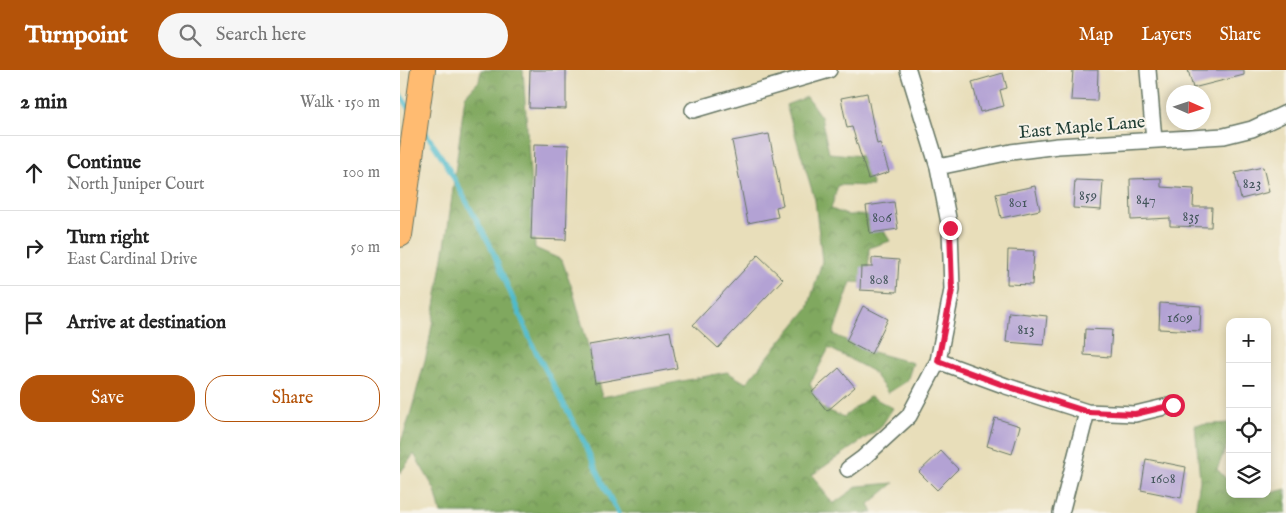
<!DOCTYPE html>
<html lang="en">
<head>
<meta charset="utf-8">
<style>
	body { margin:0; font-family:"IM FELL English",serif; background:#f6f6f6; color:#222 }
	.controls { position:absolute; right:15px; bottom:15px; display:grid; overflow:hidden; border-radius:10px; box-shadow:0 2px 8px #0003 }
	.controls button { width:45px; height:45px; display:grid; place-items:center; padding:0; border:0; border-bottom:1px solid #e0e0e0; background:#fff; color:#222; font:25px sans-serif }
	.compass { position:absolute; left:766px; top:15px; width:45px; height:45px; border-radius:50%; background:#fff; box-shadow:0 2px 8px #0003; rotate:93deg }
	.stop { position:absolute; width:15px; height:15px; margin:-11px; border:4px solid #e11d48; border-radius:50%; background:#fff }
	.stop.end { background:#e11d48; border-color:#fff; box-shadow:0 1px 5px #0008 }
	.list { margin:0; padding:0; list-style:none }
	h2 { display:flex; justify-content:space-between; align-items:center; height:65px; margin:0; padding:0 20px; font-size:21px }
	h2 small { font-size:16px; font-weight:400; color:#767676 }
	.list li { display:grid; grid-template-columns:32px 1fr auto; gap:15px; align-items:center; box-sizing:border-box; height:75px; padding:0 20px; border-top:1px solid #e0e0e0 }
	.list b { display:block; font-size:19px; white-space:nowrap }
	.list p { margin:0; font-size:16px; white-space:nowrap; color:#767676 }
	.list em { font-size:16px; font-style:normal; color:#767676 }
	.actions { display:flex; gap:10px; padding:15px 20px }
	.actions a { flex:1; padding:11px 0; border:1px solid #b45309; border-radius:20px; text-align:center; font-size:18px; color:#b45309 }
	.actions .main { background:#b45309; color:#fff }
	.icon { flex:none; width:28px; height:28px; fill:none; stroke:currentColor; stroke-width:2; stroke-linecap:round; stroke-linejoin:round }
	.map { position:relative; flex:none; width:886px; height:443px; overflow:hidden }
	header { display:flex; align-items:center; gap:30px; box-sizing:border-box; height:70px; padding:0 25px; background:#b45309; color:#fff }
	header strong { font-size:24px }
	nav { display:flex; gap:28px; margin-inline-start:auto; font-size:18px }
	.search { width:350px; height:45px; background:#f6f6f6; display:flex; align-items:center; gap:12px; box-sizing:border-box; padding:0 18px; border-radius:28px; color:#767676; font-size:19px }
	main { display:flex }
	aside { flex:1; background:#fff }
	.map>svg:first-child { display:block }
	.forest { fill:url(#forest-crowns); stroke:#50724a }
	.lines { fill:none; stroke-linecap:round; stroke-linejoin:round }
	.stream { stroke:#50bbcc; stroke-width:5 }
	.building { fill:#b3a2d4 }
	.minor-casing { stroke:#657563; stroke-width:18 }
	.trunk-casing { stroke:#657563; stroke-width:26 }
	.minor { stroke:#fff; stroke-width:15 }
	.trunk { stroke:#ffbb71; stroke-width:24 }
	.route { stroke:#e11d48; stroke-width:6 }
	.labels { text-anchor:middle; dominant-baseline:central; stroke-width:4; stroke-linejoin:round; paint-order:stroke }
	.number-label { font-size:15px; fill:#44565c }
	.street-label { font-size:18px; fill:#1f3d34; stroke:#f7f3e8 }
</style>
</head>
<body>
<header>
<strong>Turnpoint</strong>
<div class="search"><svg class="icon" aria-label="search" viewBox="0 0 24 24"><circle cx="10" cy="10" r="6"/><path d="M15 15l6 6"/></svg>Search here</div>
<nav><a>Map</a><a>Layers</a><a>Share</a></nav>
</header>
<main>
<aside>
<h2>2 min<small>Walk · 150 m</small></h2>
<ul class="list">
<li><svg class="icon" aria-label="ahead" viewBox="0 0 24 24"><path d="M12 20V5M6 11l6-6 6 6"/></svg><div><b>Continue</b><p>North Juniper Court</p></div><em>100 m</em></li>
<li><svg class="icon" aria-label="right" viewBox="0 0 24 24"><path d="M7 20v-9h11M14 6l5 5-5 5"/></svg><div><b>Turn right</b><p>East Cardinal Drive</p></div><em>50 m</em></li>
<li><svg class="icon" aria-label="arrive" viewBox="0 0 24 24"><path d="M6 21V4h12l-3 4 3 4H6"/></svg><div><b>Arrive at destination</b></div></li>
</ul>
<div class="actions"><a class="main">Save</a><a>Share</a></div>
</aside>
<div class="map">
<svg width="886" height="443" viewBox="0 0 886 443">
	<defs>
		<pattern id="forest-crowns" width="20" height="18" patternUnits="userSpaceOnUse" patternTransform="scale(1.25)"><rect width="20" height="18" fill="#80a85f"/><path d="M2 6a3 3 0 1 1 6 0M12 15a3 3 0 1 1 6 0" fill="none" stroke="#688a4f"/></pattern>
	</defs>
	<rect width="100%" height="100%" fill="#f7f3e8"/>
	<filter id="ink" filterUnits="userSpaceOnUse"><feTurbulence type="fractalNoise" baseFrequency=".02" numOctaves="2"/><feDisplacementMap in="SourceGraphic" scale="10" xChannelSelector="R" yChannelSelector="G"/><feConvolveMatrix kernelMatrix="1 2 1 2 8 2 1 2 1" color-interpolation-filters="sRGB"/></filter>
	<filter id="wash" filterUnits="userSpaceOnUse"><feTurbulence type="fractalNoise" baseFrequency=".0096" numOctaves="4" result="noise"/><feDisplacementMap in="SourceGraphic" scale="20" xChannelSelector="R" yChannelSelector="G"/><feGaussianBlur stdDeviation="1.12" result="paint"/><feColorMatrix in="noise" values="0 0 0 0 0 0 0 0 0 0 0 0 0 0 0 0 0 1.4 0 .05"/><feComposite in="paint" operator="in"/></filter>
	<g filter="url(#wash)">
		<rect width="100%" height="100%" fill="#e8deba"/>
		<!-- forest -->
		<path class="forest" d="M81,0H123L135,178L162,190L173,221L202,327L327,302L346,313L408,238L422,191L415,130L386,35L407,27L421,47L429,83L462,86L473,116L438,115L431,139L447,145H471L481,156L490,171L469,178L468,213L451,212L433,264L469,281L513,293L507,311L488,323L472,301L429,278L410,314L422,338L444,347L470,326L493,338L480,358L412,405L433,434L458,416L494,413L469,434L473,443H41L35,420L14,384L0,403V374L9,349L28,279L48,157L65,26L79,11Z
			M830,353V368L817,399L830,413V424H867L886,419V443H795L800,410L795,355Z"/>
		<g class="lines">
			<!-- stream -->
			<path class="stream" d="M0,24L9,38
				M22,57L45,92L90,175L134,278L183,370L203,414L218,443"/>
		</g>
		<g id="blocks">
			<!-- building -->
			<path class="building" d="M130,0H166V39L129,38Z
				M673,0H698L697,31L671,30Z
				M788,0H844V5L793,18Z
				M603,3L607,18L600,20L604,36L580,42L572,12Z
				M467,23L477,74L480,73L489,102L468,109L452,57L447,58L441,28Z
				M369,64L383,135L376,137L378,147L348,153L332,71Z
				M134,74L169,75L166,170L131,169Z
				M863,97L869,122L841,129L835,103Z
				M761,108V117L794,119L793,137H812L811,157L770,156V148L731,150L730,109Z
				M675,110L703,111L701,140L673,138Z
				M635,116L640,140L601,148L596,124Z
				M494,132L498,159L470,163L466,136Z
				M608,180L634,181L632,215L607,214Z
				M358,185L383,209L318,278L293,255Z
				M472,188L499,190L497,222L460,220L461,197H472Z
				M760,233L801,236L800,261L759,259Z
				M463,236L488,249L471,284L446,271Z
				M609,242L647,246L644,275L606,272Z
				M685,259L712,260L710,287L684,285Z
				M270,261L277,298L195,313L189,275Z
				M439,298L455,317L427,341L412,322Z
				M595,348L620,356L612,384L587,376Z
				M541,381L558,399L537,420L519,402Z
				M746,389L786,397L781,428L741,420Z"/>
		</g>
	</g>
	<g filter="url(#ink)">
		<use href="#blocks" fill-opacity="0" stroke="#657563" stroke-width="1"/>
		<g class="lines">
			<defs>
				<path id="minor" d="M748,0L754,70
					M293,40L429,0
					M538,97L611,82L658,76L824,66L852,59L886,43
					M538,291L606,316L687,342L735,344L773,335
					M448,399L463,388L509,346L538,291L552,220L550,158L538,97L508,0
					M661,443L687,342"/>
				<path id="trunk" d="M0,165L23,0"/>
			</defs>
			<!-- minor casing -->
			<use href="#minor" class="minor-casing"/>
			<!-- trunk casing -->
			<use href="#trunk" class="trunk-casing"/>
			<!-- minor -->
			<use href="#minor" class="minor"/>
			<!-- trunk -->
			<use href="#trunk" class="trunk"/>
		</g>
	</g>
	<g class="lines" filter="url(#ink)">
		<!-- route -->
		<path class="route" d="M550,158L552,220L538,291L606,316L688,342L735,344L773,335"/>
	</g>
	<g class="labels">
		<!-- number labels -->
		<g class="number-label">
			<text x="852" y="113">823</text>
			<text x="688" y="125">859</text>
			<text x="746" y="129">847</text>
			<text x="618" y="132">801</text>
			<text x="791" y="146">835</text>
			<text x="482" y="147">806</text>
			<text x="479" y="209">808</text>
			<text x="780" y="247">1609</text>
			<text x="626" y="259">813</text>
			<text x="763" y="408">1608</text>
		</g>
		<!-- street labels -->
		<g class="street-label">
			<text transform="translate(682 58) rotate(-5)">East Maple Lane</text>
		</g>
	</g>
</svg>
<div class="controls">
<button>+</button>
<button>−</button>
<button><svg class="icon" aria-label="locate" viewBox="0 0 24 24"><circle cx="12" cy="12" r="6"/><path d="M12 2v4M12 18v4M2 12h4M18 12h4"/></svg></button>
<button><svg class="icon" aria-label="layers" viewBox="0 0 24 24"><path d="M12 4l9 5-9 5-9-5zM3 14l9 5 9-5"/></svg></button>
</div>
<svg class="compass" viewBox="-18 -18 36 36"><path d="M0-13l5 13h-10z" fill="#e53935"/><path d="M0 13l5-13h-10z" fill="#767676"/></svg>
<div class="stop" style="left:773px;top:335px"></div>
<div class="stop end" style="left:550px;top:158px"></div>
</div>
</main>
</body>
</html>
